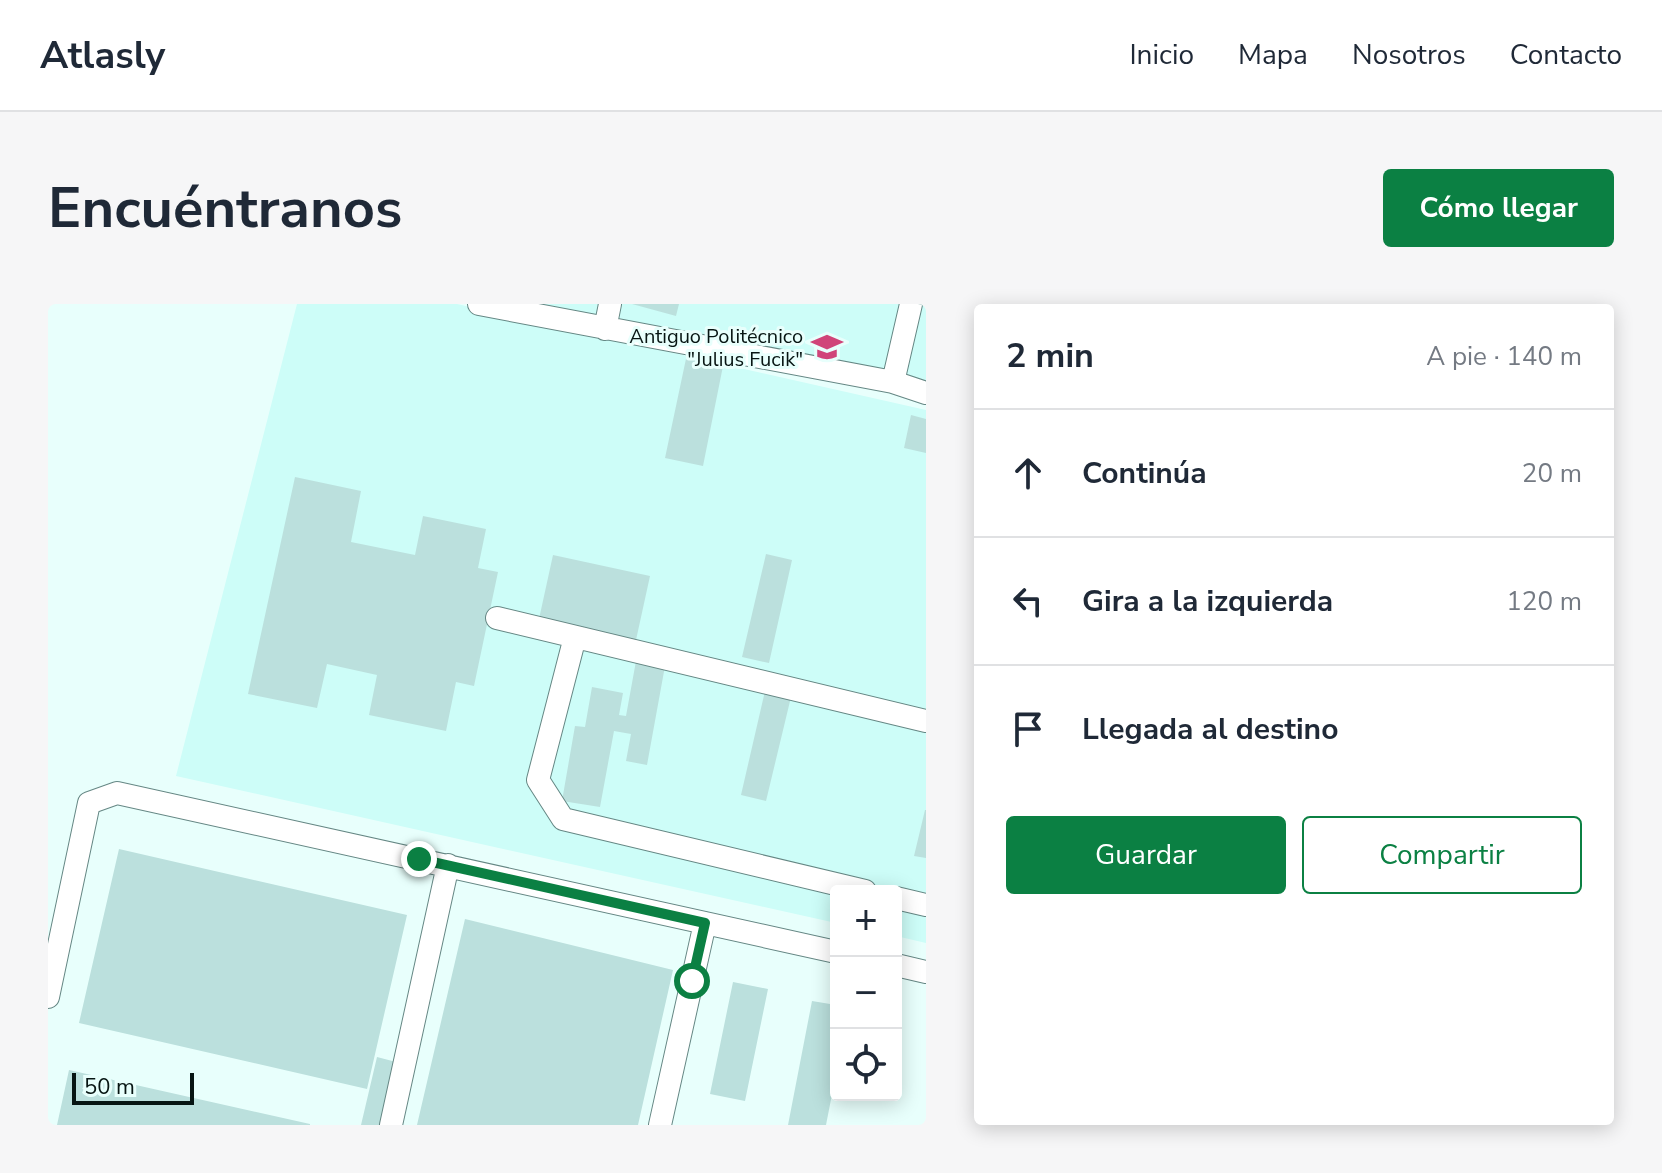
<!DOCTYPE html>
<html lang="es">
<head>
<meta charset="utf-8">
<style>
	body { margin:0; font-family:"Nunito Sans",sans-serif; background:#f6f6f7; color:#1f2937 }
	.controls { position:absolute; right:24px; bottom:24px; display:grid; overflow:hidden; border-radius:8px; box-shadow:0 4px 20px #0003 }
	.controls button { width:72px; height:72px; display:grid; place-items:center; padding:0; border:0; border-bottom:2px solid #e0e1e3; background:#fff; color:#1f2937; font:40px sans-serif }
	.scale { position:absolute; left:24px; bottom:20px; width:122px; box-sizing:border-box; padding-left:8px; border:4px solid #071513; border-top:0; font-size:22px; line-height:28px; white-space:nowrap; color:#071513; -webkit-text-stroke:6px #e8fffc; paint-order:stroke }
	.stop { position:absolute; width:24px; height:24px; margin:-18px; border:6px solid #0b8043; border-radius:50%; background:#fff }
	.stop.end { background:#0b8043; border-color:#fff; box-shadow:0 2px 8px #0008 }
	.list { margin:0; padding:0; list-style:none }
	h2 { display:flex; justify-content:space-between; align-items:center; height:104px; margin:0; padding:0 32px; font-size:34px }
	h2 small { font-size:26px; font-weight:400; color:#747a83 }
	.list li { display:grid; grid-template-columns:52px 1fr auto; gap:24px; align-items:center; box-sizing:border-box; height:128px; padding:0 32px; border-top:2px solid #e0e1e3 }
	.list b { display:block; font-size:30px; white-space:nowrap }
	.list em { font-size:26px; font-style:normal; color:#747a83 }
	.actions { display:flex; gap:16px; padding:24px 32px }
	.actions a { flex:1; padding:18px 0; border:2px solid #0b8043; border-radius:8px; text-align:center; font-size:28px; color:#0b8043 }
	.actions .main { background:#0b8043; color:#fff }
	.icon { flex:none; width:44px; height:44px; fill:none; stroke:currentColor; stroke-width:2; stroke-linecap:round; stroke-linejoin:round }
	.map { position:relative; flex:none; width:878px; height:821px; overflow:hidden; border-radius:8px }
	header { display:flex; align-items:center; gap:48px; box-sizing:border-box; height:112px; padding:0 40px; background:#fff; border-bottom:2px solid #e0e1e3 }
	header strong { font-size:38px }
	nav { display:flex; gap:44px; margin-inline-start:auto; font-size:28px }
	.intro { display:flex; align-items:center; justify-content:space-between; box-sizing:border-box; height:192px; padding:0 48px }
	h1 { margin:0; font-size:56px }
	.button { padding:20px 36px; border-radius:8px; background:#0b8043; color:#fff; font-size:28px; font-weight:700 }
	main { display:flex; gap:48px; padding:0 48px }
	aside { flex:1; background:#fff; border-radius:8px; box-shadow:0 4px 20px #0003 }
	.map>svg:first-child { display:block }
	.built { fill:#cdfdf8 }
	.building { fill:#bbe0dd }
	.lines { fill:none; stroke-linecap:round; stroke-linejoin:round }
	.minor-casing { stroke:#658784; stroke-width:24 }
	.minor { stroke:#fff; stroke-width:22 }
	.route { stroke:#0b8043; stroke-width:10 }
	.labels { text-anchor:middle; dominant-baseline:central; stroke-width:6; stroke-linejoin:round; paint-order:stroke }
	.poi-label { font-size:20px; fill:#071513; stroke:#e8fffc; text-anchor:end }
</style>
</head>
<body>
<header>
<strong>Atlasly</strong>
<nav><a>Inicio</a><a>Mapa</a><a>Nosotros</a><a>Contacto</a></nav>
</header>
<div class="intro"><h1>Encuéntranos</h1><a class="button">Cómo llegar</a></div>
<main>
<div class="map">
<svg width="878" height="821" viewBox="0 0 878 821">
	<rect width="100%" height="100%" fill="#e8fffc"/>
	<!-- built -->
	<path class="built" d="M249,0H409L878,106V639L848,632V587H788V619L128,472Z
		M481,0H878V86Z"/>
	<!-- building -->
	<path class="building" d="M584,0H631L628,12Z
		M639,50L676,57L655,162L617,154Z
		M863,111L878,115V149L856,144Z
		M247,173L313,187L303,238L367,251L375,212L438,225L430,264L450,268L426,382L408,378L398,427L321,411L329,371L279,360L269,404L200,390Z
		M718,250L744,256L721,359L694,353Z
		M505,251L602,272L588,336L491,315Z
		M588,357L617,362L599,461L578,457L583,430L566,427L552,503L514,497L527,422L537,423L544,383L575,389L571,411L578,412Z
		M717,387L743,393L718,497L693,491Z
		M877,506H878V554L866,552Z
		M71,545L359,611L319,785L31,719Z
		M417,615L625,666L590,821H369Z
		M685,678L720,685L697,797L662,790Z
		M764,697L788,701V770L778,821H740Z
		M329,753L352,759L337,821H313Z
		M21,766L262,820V821H9Z"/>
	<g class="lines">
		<defs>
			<path id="minor" d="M431,0L845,78L878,89
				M557,25L562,0
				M845,78L863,0
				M449,314L878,417
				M527,333L490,476L515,515L817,587
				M848,594L878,601
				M848,661L878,668
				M0,693L41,499L69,489L788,648
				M343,821L400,561
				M612,821L657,619"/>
		</defs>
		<!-- minor casing -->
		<use href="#minor" class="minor-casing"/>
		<!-- minor -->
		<use href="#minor" class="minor"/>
	</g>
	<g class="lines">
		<!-- route -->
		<path class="route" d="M371,555L657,619L644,677"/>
	</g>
	<!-- icons -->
	<defs>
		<symbol id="school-bare" viewBox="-9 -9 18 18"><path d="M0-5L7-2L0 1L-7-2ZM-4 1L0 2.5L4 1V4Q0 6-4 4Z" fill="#d04479" stroke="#e8fffc" stroke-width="2.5" paint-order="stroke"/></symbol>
	</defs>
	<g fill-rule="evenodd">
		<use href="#school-bare" x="757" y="21" width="44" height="44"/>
	</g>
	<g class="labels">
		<!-- poi labels -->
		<g class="poi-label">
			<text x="755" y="32">Antiguo Politécnico<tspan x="755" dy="23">"Julius Fucik"</tspan></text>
		</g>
	</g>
</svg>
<div class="controls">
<button>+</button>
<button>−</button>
<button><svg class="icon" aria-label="locate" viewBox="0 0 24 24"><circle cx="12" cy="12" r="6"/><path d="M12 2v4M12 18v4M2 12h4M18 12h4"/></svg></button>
</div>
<div class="scale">50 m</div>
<div class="stop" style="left:644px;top:677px"></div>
<div class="stop end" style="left:371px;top:555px"></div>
</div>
<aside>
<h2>2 min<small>A pie · 140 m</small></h2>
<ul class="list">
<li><svg class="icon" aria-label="ahead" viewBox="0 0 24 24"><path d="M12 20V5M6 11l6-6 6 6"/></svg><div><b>Continúa</b></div><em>20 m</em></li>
<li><svg class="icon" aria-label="left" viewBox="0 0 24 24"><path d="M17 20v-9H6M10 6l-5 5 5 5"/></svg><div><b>Gira a la izquierda</b></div><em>120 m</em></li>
<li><svg class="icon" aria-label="arrive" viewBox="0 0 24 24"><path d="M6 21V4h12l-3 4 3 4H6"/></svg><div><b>Llegada al destino</b></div></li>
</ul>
<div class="actions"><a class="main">Guardar</a><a>Compartir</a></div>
</aside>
</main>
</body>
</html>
